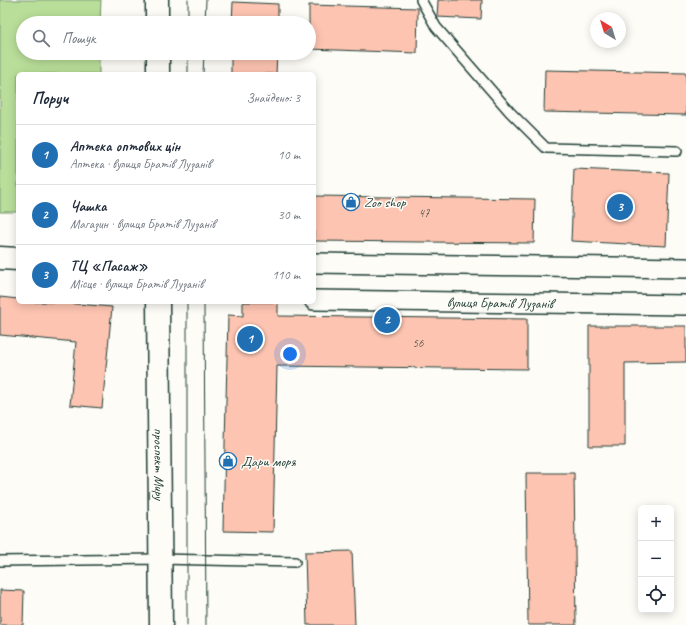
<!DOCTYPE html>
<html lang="uk">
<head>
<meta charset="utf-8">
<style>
	body { margin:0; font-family:Caveat,sans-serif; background:#f6f6f7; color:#1f2937 }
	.controls { position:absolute; right:12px; bottom:12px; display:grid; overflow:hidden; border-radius:6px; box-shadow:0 2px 10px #0003 }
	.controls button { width:36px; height:36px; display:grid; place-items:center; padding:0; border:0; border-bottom:1px solid #e0e1e3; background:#fff; color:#1f2937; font:20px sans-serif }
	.compass { position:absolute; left:590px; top:12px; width:36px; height:36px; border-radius:50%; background:#fff; box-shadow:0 2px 10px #0003; rotate:322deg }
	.you { position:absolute; left:290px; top:354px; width:14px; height:14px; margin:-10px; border:3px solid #fff; border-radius:50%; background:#1a73e8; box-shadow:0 0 0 6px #1a73e833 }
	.badge { display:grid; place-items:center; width:26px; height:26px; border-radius:50%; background:#1f6fb2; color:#fff; font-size:13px; font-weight:700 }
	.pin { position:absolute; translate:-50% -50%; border:2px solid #fff; box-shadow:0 1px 4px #0006 }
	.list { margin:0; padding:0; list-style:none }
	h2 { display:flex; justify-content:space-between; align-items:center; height:52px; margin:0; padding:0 16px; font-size:17px }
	h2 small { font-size:13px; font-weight:400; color:#747a83 }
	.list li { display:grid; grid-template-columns:26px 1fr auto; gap:12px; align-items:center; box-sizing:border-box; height:60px; padding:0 16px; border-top:1px solid #e0e1e3 }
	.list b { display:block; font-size:15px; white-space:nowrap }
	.list p { margin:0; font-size:13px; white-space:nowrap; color:#747a83 }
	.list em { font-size:13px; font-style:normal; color:#747a83 }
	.icon { flex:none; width:22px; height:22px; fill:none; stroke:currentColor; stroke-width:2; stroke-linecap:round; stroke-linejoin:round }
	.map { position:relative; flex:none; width:686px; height:625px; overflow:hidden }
	.search { position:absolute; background:#fff; box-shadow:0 2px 10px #0003; left:16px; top:16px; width:300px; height:44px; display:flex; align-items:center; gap:10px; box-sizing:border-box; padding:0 14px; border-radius:22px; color:#747a83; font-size:15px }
	.panel { position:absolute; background:#fff; box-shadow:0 2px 10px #0003; left:16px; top:72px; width:300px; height:232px; border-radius:6px }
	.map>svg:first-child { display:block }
	.green { fill:#b9de99; stroke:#6c8e66 }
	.building { fill:#fdc4b1; stroke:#1f3d34 }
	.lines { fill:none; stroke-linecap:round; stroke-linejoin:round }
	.lane-casing { stroke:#1f3d34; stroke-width:12 }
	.street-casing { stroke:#1f3d34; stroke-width:22 }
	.secondary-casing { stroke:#1f3d34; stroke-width:25 }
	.primary-casing { stroke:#1f3d34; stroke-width:25 }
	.lane { stroke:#fdfcf7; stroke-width:9 }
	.street { stroke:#fdfcf7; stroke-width:19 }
	.secondary { stroke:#fdfcf7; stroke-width:22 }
	.primary { stroke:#fdfcf7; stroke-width:22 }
	.tram { stroke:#1f3d34; stroke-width:1 }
	.labels { text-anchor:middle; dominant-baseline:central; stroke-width:3; stroke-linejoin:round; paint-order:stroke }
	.number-label { font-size:12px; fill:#565f53 }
	.poi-label { font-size:14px; fill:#1f3d34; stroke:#fdfcf7; text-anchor:start }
	.street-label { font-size:14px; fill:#1f3d34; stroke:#fdfcf7 }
</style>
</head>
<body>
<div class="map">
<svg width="686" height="625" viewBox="0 0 686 625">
	<rect width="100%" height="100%" fill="#fdfcf7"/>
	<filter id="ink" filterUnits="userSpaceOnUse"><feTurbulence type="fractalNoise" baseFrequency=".025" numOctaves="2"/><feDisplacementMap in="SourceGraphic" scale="8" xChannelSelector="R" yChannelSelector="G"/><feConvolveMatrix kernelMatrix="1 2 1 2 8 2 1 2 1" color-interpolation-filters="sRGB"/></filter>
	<g filter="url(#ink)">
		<!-- green -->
		<path class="green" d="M0,0H101L100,23H23V53H99V74H18V212H0Z"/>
		<!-- building -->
		<path class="building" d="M438,0H482L481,19L437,17Z
			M233,2L278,4V23H232Z
			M309,5L418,8L417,53L309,49Z
			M231,53H277L276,74H231Z
			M545,70L686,73V115L544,112Z
			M574,169L669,173L666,246L571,241Z
			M314,196L535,199L534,243L314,241Z
			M0,297L18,299V302H54L112,307L102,408L70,405L76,342L0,335Z
			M243,302H278V316L527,319V369L277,366L273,532L223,531L228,315L243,316Z
			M589,326H686V362L625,363V446H589Z
			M526,473H574L576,625H528Z
			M352,551L355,625H307L305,552Z
			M0,590L24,591L23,625H0Z"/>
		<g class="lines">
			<defs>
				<path id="lane" d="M421,0L436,27L510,112L546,148L677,151
					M0,561L160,559L295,562"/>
				<g id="street">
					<path d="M314,263L686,268"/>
					<path id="s1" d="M314,300L686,305"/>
				</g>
				<path id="secondary" d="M0,258L18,259"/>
				<g id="primary">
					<path d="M157,0V23"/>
					<path d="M158,53V74"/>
					<path id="s2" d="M158,302L161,625"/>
				</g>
			</defs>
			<!-- lane casing -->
			<use href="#lane" class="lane-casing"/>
			<!-- street casing -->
			<use href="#street" class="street-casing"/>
			<!-- secondary casing -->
			<use href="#secondary" class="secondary-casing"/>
			<!-- primary casing -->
			<use href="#primary" class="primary-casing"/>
			<!-- lane -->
			<use href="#lane" class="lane"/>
			<!-- street -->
			<use href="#street" class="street"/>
			<!-- secondary -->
			<use href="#secondary" class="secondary"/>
			<!-- primary -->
			<use href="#primary" class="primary"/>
			<!-- tram -->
			<path class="tram" d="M188,23V0
				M205,23L206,0
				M188,74V53
				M203,74L204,53
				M204,302L206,625
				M187,625V302"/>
		</g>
	</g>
	<!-- icons -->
	<defs>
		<symbol id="shop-ring" viewBox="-11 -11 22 22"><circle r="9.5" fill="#fdfcf7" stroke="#1f6fb2" stroke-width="1.5"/><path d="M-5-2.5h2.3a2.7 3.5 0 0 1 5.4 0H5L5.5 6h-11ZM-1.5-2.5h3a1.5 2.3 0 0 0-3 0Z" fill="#1f6fb2"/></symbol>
	</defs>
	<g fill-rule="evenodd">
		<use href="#shop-ring" x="341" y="192" width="20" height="20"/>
		<use href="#shop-ring" x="218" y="451" width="20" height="20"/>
	</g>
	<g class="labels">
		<!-- number labels -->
		<g class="number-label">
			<text x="424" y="213">47</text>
			<text x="418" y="343">56</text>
		</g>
		<!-- poi labels -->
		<g class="poi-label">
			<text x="364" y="202">Zoo shop</text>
			<text x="241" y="461">Дари моря</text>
		</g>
		<!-- street labels -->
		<g class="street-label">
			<text stroke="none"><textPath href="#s1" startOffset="186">вулиця Братів Лузанів</textPath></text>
			<text stroke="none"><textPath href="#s2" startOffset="162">проспект Миру</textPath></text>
		</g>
	</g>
</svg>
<div class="controls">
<button>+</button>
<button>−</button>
<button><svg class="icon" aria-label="locate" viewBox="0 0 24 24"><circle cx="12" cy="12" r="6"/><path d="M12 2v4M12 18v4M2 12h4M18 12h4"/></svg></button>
</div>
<svg class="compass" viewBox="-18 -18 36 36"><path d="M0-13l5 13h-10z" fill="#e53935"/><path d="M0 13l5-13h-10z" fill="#747a83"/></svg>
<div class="you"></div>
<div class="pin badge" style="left:250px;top:339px">1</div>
<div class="pin badge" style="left:387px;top:320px">2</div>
<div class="pin badge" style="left:620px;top:207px">3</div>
<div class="search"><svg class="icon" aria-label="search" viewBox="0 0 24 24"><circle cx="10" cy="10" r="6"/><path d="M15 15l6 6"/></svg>Пошук</div>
<section class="panel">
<h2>Поруч<small>Знайдено: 3</small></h2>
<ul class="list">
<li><span class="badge">1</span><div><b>Аптека оптових цін</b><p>Аптека · вулиця Братів Лузанів</p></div><em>10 m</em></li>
<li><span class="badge">2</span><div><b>Чашка</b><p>Магазин · вулиця Братів Лузанів</p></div><em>30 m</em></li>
<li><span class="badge">3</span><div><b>ТЦ «Пасаж»</b><p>Місце · вулиця Братів Лузанів</p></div><em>110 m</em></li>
</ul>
</section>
</div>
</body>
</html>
